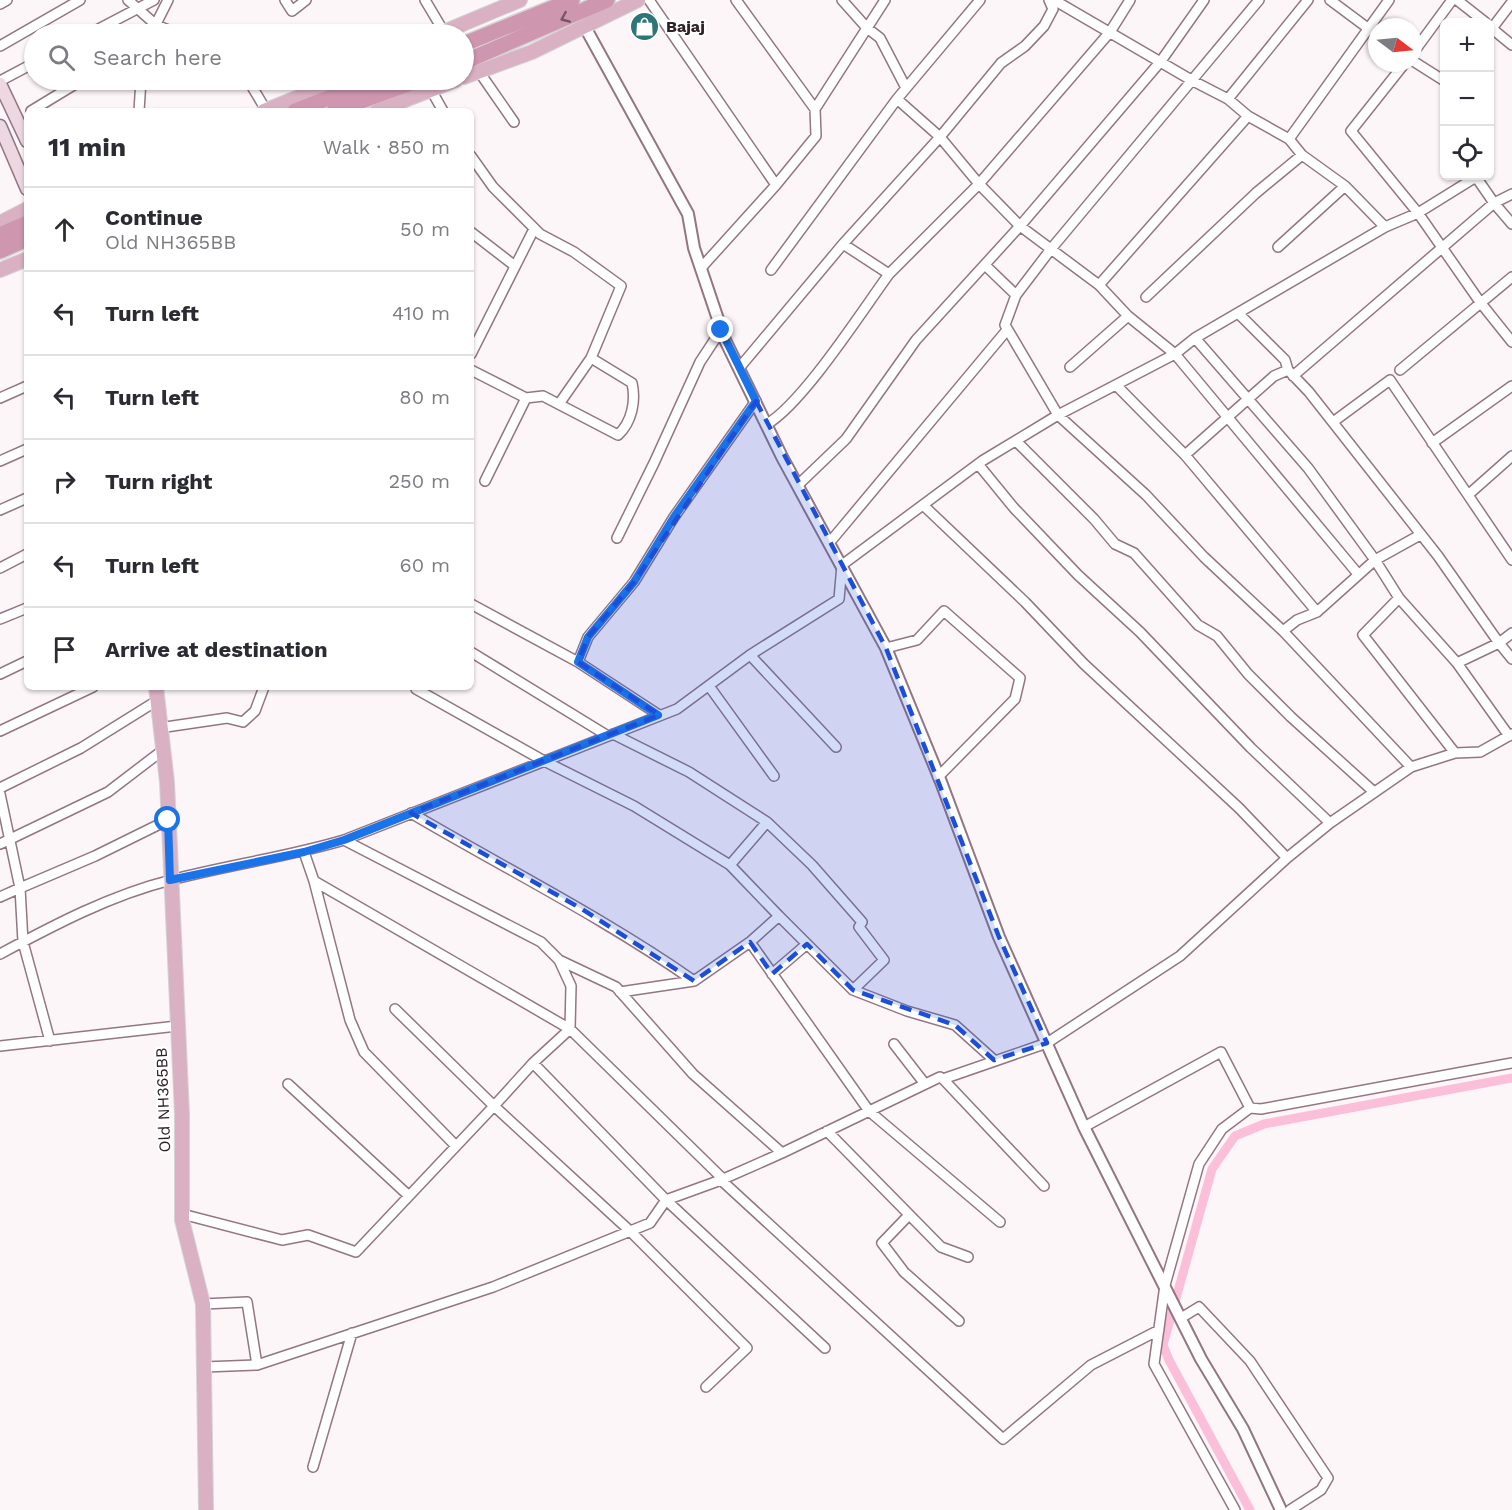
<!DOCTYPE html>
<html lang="en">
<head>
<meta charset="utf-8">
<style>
	body { margin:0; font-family:"Work Sans",sans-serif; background:#f7f7f7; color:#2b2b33 }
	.controls { position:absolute; right:18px; top:18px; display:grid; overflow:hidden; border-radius:9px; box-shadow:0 2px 4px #0004 }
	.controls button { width:54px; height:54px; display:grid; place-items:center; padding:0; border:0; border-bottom:2px solid #e1e1e2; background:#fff; color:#2b2b33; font:30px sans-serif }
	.compass { position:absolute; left:1368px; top:18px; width:54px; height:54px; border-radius:50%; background:#fff; box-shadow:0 2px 4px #0004; rotate:106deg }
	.stop { position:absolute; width:18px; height:18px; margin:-14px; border:4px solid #1a73e8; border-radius:50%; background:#fff }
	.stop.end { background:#1a73e8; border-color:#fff; box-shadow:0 2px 6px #0008 }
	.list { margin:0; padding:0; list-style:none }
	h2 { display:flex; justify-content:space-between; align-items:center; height:78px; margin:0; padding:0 24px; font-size:26px }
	h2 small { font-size:20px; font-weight:400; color:#7c7c81 }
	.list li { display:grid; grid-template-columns:39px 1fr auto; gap:18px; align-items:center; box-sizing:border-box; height:84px; padding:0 24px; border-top:2px solid #e1e1e2 }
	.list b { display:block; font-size:22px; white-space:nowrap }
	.list p { margin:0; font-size:20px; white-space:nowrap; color:#7c7c81 }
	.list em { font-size:20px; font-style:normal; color:#7c7c81 }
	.icon { flex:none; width:33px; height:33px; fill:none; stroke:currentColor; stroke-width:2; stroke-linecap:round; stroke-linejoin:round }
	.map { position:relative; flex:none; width:1512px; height:1510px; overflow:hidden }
	.search { position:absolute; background:#fff; box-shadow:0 2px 4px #0004; left:24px; top:24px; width:450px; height:66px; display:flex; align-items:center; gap:15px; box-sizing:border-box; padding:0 21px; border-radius:33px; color:#7c7c81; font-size:22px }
	.panel { position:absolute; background:#fff; box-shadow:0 2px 4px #0004; left:24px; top:108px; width:450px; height:582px; border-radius:9px }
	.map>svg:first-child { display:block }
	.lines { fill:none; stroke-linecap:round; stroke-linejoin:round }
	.canal { stroke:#fcbfd9; stroke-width:9 }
	.minor-casing { stroke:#937682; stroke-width:12 }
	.tertiary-casing { stroke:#937682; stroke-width:14 }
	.secondary-casing { stroke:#937682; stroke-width:15 }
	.primary-casing { stroke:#d5d3d4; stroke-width:16 }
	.trunk-casing { stroke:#d5d3d4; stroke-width:18 }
	.minor { stroke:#fff; stroke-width:9 }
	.tertiary { stroke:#fff; stroke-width:10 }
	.secondary { stroke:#edd8e1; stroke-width:12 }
	.primary { stroke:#dab0c3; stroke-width:14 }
	.trunk { stroke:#ce96af; stroke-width:15 }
	.oneway { stroke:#765665 }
	.route { stroke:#1a73e8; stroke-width:8 }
	.marked { fill:#1d4ed8; fill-opacity:0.2; stroke:#1d4ed8; stroke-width:4.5; stroke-dasharray:12 8; stroke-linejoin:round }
	.labels { text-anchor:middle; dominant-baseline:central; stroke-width:4.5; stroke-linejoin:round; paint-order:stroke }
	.poi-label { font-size:16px; font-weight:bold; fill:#2e2228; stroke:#fff; text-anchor:start }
	.street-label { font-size:16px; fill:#2e2228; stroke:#fff }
</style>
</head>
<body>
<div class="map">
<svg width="1512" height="1510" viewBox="0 0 1512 1510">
	<rect width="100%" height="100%" fill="#fdf6f9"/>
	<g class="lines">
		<!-- canal -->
		<path class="canal" d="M1250,1510L1169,1360L1163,1345L1212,1169L1235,1136L1264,1124L1512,1078"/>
		<defs>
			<path id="minor" d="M128,0L156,25L179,34
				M285,0L292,11L306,0
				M425,0L444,32
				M649,0L776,185L701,268
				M736,0L815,109L816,136L776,185
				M885,0L867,28L880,38L906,88
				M1054,0L1193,81L1228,99L1248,116L1289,139L1302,155L1345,186L1278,247
				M1204,0L1161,61L1020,226L1099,285L1248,116
				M1330,0L1377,35
				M1457,0L1485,22
				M0,4L7,0
				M1490,27L1512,45
				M1490,31L1512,2
				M89,34L154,0
				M151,34L168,0
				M0,46L80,0
				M1413,53L1452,0
				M1413,61L1443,80L1444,79
				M1405,63L1351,131L1418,213L1480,302L1512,342
				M480,73L514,122
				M248,80L266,110
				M0,81L34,63
				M430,88L443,111
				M1228,99L1308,0
				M815,109L867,28L842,0
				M31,111L82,80
				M139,111L141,80
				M1289,139L1389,0
				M471,156L493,187L540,234L574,252L621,286L591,358L632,383C636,401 632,422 618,435L543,396L526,398L485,481
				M1345,186L1385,227
				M471,232L515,266
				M843,244L940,137L1001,63L1025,46L1044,26L1053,9L1049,0
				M986,266L1016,295L1005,325L1058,415L1146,495L1204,557L1283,631L1411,767
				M771,270L897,99L980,0
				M1099,285L1128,316L1175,354L1358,574
				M1016,295L1051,249L1259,0
				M1146,297L1256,193L1302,155
				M1238,313L1285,360L1288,370L1309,392L1438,556L1499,643L1512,633
				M1195,338L1308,468L1375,560L1399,598
				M471,354L534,229
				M740,367L843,244L889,274L979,184L940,137L897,99
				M1070,367L1128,316
				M471,370L526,398
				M1400,370L1512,277
				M1293,376L1494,203L1512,224
				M1116,385L1185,455L1317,612
				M0,398L27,386
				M559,404L591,358
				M1333,422L1390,380L1468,495
				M767,424C803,403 862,311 889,274
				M1016,441L1094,519L1115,544L1134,553L1198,625L1217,636L1248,674L1291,717L1374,792
				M1432,443L1512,386
				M1185,455L1274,376L1288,370
				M1512,456L1468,495L1512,560
				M0,461L27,449
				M978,464L1014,508L1078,575L1140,632L1251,748L1330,823
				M798,485L846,439L916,340L1020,226L979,184L1110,32L1130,0
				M923,505L1025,602L1084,664L1239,808L1287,858L1330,823L1411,767L1455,753L1480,752L1512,734
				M0,510L27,498
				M617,538L654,463L700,362L721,330
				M830,542L1007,330
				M0,568L27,554
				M471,604L578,662L659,715
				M0,619L27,608
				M1283,631L1297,620L1317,612L1375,560L1420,535
				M886,648L917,640L944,611L1020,678L1015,699L938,777
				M471,652L608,736
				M750,655L836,747
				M578,662L588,637L634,582L674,517L756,401
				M1457,663L1509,736
				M0,674L27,661
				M709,686L774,776
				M416,689L544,761L634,806L730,865L779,916L750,942L694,981
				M159,728L227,718L243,722L255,711L264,687
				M0,731L93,687
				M613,734L689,772L767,822L730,865
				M1455,753L1363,635L1399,598L1457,663L1499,643L1512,659
				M0,788L81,748L158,700
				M0,794L20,888L95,856L168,820
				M411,813C506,869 604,918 694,981L620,992
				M767,822L812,865L862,922L859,927L884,960L853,990L779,916
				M344,840L541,942L559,960L616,987L693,1074L782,1153
				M0,844L108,792L163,750
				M304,852L314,881L570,1029L571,986L559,960
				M314,881L350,1020L364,1052L456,1146
				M0,897L20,888L23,942L50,1041
				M750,942L869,1111L1000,1222
				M0,954C54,925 111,895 171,880C228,865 287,857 344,840L677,709L750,655L839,599L842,565L982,461L1058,415L1175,354L1195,338L1385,227L1418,213L1476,177L1494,203L1512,194
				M772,974L807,944
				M853,990L907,1011L955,1025L994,1060
				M894,1044L925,1084
				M0,1046L177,1026
				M533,1063L494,1106L630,1231L747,1348L706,1387
				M943,1079L1044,1186
				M288,1084L409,1196
				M1084,1127L1221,1052L1250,1108L1261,1109L1512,1063
				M827,1131L941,1247L968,1257
				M723,1179L570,1029L533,1063L666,1200L825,1348
				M721,1180L1003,1439L1091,1365L1159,1330
				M182,1214L282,1240L308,1235L356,1252L494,1106L395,1009
				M909,1215L882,1243L904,1272L959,1321
				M203,1304L247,1302L257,1365
				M1181,1318L1199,1307L1250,1361L1328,1478L1321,1490L1290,1510
				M204,1367L257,1365L493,1287L650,1223L666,1200L721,1180L782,1153L940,1077L943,1079L1047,1043L1180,956L1287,858
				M313,1467L352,1333
				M1235,1510L1154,1364L1165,1285L1199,1164L1222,1129L1250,1108"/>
			<path id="tertiary" d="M585,27L688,214L694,248L725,340L782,457L886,648L941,782L999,937L1084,1127L1201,1359L1243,1429L1281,1510"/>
			<path id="secondary" d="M0,84L27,141
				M0,126L27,189"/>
			<path id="primary" d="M439,34L520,0
				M464,77L532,52L638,0
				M264,111L341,80
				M377,111L456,80
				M0,223L27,209
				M0,270L27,259
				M156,687L167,782L182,1114V1220L203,1304L206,1510"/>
			<path id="trunk" d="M464,44L572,0
				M464,62L607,0
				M295,111L375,80
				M334,111L419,80
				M0,235L27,223
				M0,251L27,239"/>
		</defs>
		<!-- minor casing -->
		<use href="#minor" class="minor-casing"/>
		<!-- tertiary casing -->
		<use href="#tertiary" class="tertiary-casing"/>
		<!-- secondary casing -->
		<use href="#secondary" class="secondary-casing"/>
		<!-- primary casing -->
		<use href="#primary" class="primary-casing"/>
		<!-- trunk casing -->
		<use href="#trunk" class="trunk-casing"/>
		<!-- minor -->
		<use href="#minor" class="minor"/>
		<!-- tertiary -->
		<use href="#tertiary" class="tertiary"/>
		<!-- secondary -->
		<use href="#secondary" class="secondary"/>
		<!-- primary -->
		<use href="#primary" class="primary"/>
		<!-- trunk -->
		<use href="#trunk" class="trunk"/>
	</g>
	<!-- one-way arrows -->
	<defs><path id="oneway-chevron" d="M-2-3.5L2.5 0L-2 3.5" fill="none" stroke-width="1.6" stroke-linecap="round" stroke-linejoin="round" transform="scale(1.5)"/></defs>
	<use class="oneway" href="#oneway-chevron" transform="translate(565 18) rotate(157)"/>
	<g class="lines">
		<!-- route -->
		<path class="route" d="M168,820L170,880L304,852L344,840L658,715L578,662L588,637L634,582L674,517L756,401L721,330"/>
	</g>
	<!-- marked area -->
	<path class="marked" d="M756,401L886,648L999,937L1047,1043L994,1060L955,1025L853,990L807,944L772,974L750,942L694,981L582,909L411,813L659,715L578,662L588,637L634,582Z"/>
	<!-- icons -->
	<defs>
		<symbol id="shop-disc" viewBox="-11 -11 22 22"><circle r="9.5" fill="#2c7677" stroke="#fff"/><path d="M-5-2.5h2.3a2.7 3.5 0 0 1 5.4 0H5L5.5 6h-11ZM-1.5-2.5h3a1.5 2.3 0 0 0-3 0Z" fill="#fff"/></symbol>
	</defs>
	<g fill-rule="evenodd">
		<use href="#shop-disc" x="628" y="10" width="33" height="33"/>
	</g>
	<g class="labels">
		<!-- poi labels -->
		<g class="poi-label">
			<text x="666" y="26">Bajaj</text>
		</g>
		<!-- street labels -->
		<g class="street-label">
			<text transform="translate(163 1100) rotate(-92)">Old NH365BB</text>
		</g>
	</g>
</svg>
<div class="controls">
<button>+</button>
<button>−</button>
<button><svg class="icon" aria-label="locate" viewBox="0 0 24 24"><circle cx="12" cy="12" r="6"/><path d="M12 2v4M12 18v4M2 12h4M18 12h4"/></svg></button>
</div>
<svg class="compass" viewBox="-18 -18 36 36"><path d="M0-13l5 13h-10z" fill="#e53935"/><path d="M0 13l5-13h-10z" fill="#7c7c81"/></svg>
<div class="stop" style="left:168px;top:820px"></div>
<div class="stop end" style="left:721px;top:330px"></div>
<div class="search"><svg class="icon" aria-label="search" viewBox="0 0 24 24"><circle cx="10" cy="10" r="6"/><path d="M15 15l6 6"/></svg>Search here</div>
<section class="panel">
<h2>11 min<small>Walk · 850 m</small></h2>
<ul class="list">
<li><svg class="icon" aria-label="ahead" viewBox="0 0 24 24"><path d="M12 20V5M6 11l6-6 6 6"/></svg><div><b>Continue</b><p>Old NH365BB</p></div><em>50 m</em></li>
<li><svg class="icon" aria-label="left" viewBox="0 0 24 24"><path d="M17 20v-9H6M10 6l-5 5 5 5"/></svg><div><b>Turn left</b></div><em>410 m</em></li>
<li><svg class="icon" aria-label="left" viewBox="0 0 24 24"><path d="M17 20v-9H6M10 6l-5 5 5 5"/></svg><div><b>Turn left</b></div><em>80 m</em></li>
<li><svg class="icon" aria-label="right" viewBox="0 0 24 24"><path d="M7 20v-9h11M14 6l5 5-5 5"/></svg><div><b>Turn right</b></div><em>250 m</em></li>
<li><svg class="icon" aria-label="left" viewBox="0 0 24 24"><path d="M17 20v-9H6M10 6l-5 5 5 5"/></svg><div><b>Turn left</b></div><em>60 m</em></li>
<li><svg class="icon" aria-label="arrive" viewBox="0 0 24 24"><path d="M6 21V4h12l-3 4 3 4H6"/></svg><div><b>Arrive at destination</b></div></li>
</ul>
</section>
</div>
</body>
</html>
